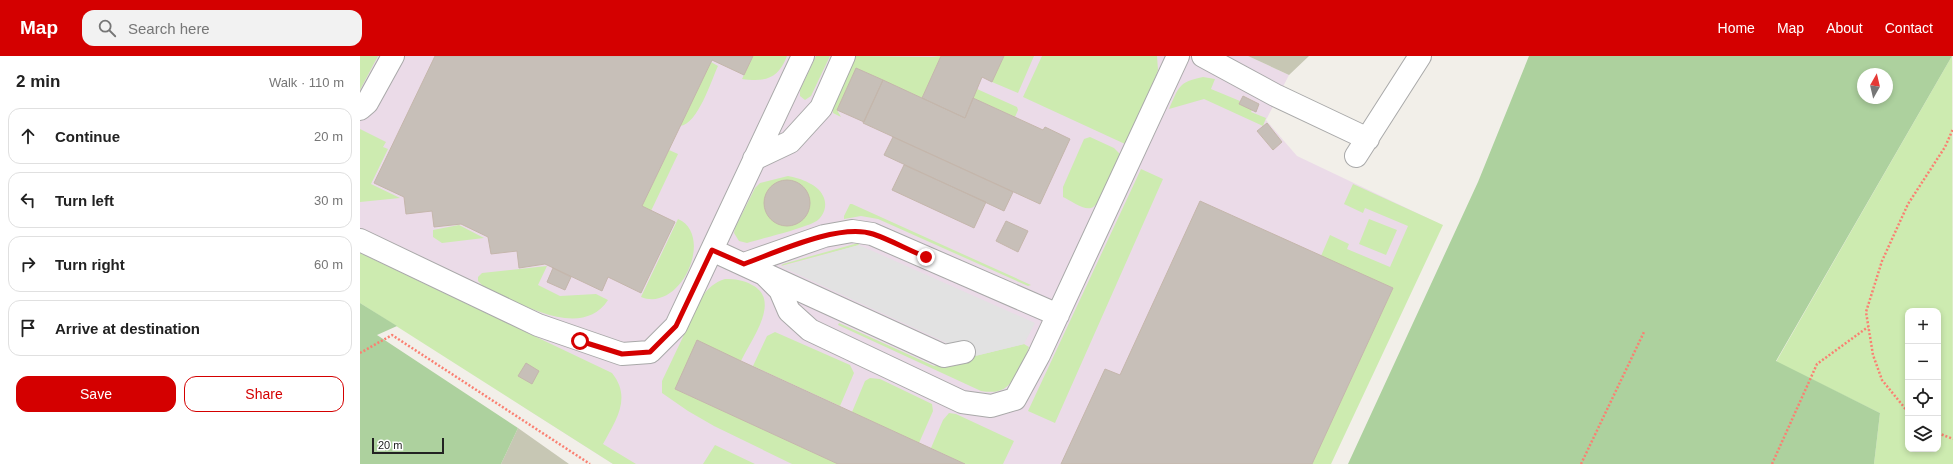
<!DOCTYPE html>
<html lang="en">
<head>
<meta charset="utf-8">
<style>
	body { margin:0; font-family:Helvetica,sans-serif; background:#f2f2f2; color:#222 }
	.controls { position:absolute; right:12px; bottom:12px; display:grid; overflow:hidden; border-radius:8px; box-shadow:0 2px 6px #0003 }
	.controls button { width:36px; height:36px; display:grid; place-items:center; padding:0; border:0; border-bottom:1px solid #e0e0e0; background:#fff; color:#222; font:20px sans-serif }
	.compass { position:absolute; left:1497px; top:12px; width:36px; height:36px; border-radius:50%; background:#fff; box-shadow:0 2px 6px #0003; rotate:8deg }
	.scale { position:absolute; left:12px; bottom:10px; width:72px; box-sizing:border-box; padding-left:4px; border:2px solid #222; border-top:0; font-size:11px; line-height:14px; white-space:nowrap; color:#222; -webkit-text-stroke:3px #fff; paint-order:stroke }
	.stop { position:absolute; width:12px; height:12px; margin:-9px; border:3px solid #d40000; border-radius:50%; background:#fff }
	.stop.end { background:#d40000; border-color:#fff; box-shadow:0 1px 4px #0008 }
	.list { margin:0; padding:0; list-style:none }
	h2 { display:flex; justify-content:space-between; align-items:center; height:52px; margin:0; padding:0 16px; font-size:17px }
	h2 small { font-size:13px; font-weight:400; color:#767676 }
	.list li { display:grid; grid-template-columns:26px 1fr auto; gap:12px; align-items:center; box-sizing:border-box; height:56px; margin:0 8px 8px; padding:0 8px; border:1px solid #e0e0e0; border-radius:12px }
	.list b { display:block; font-size:15px; white-space:nowrap }
	.list em { font-size:13px; font-style:normal; color:#767676 }
	.actions { display:flex; gap:8px; padding:12px 16px }
	.actions a { flex:1; padding:9px 0; border:1px solid #d40000; border-radius:12px; text-align:center; font-size:14px; color:#d40000 }
	.actions .main { background:#d40000; color:#fff }
	.icon { flex:none; width:22px; height:22px; fill:none; stroke:currentColor; stroke-width:2; stroke-linecap:round; stroke-linejoin:round }
	.map { position:relative; flex:none; width:1593px; height:408px; overflow:hidden }
	header { display:flex; align-items:center; gap:24px; box-sizing:border-box; height:56px; padding:0 20px; background:#d40000; color:#fff }
	header strong { font-size:19px }
	nav { display:flex; gap:22px; margin-inline-start:auto; font-size:14px }
	.search { width:280px; height:36px; background:#f2f2f2; display:flex; align-items:center; gap:10px; box-sizing:border-box; padding:0 14px; border-radius:12px; color:#767676; font-size:15px }
	main { display:flex }
	aside { flex:1; background:#fff }
	.map>svg:first-child { display:block }
	.industrial { fill:#ebdbe8 }
	.construction { fill:#c7c7b4 }
	.grass { fill:#cdebb0; fill-rule:evenodd }
	.forest { fill:#add19e; fill-rule:evenodd }
	.parking { fill:#e2e2e2 }
	.building { fill:#c7bfb8; stroke:#c4b6ab }
	.lines { fill:none; stroke-linecap:round; stroke-linejoin:round }
	.minor-casing { stroke:#a9a9a9; stroke-width:24 }
	.path { stroke:#fa8072; stroke-width:2.5; stroke-dasharray:2 2; stroke-linecap:butt }
	.minor { stroke:#fff; stroke-width:22 }
	.route { stroke:#d40000; stroke-width:5 }
</style>
</head>
<body>
<header>
<strong>Map</strong>
<div class="search"><svg class="icon" aria-label="search" viewBox="0 0 24 24"><circle cx="10" cy="10" r="6"/><path d="M15 15l6 6"/></svg>Search here</div>
<nav><a>Home</a><a>Map</a><a>About</a><a>Contact</a></nav>
</header>
<main>
<aside>
<h2>2 min<small>Walk · 110 m</small></h2>
<ul class="list">
<li><svg class="icon" aria-label="ahead" viewBox="0 0 24 24"><path d="M12 20V5M6 11l6-6 6 6"/></svg><div><b>Continue</b></div><em>20 m</em></li>
<li><svg class="icon" aria-label="left" viewBox="0 0 24 24"><path d="M17 20v-9H6M10 6l-5 5 5 5"/></svg><div><b>Turn left</b></div><em>30 m</em></li>
<li><svg class="icon" aria-label="right" viewBox="0 0 24 24"><path d="M7 20v-9h11M14 6l5 5-5 5"/></svg><div><b>Turn right</b></div><em>60 m</em></li>
<li><svg class="icon" aria-label="arrive" viewBox="0 0 24 24"><path d="M6 21V4h12l-3 4 3 4H6"/></svg><div><b>Arrive at destination</b></div></li>
</ul>
<div class="actions"><a class="main">Save</a><a>Share</a></div>
</aside>
<div class="map">
<svg width="1593" height="408" viewBox="0 0 1593 408">
	<rect width="100%" height="100%" fill="#f2efe9"/>
	<!-- industrial -->
	<path class="industrial" d="M0,0H888L929,19L906,64L937,100L1078,167L969,408H253L165,352L0,238Z"/>
	<!-- construction -->
	<path class="construction" d="M888,0H949L929,19Z
		M158,372L209,408H141Z"/>
	<!-- grass -->
	<path class="grass" d="M0,0H18L0,34Z
		M393,0H427C418,23 406,26 382,23Z
		M456,0H470L451,40L445,44L440,40V34Z
		M495,0L572,1L581,0L562,42L496,12L477,54L481,61L473,57L472,48Z
		M644,0H674L658,37L632,26Z
		M682,0H797L798,14L795,22L765,88L663,41Z
		M1592,0L1593,408H1514L1520,357L1416,306ZM1548,255H1578V393H1548Z
		M351,6L358,10C351,25 338,68 320,70Z
		M843,21L855,23L851,33L880,45L879,48L892,54L891,56L906,62L903,70L844,43L809,53C819,31 818,26 843,21Z
		M617,33L657,51L658,54L655,61L613,42Z
		M0,73L26,86L23,91L28,93L11,128L40,142L0,146Z
		M730,81L754,92L760,98C755,108 741,150 731,152C723,154 710,144 703,141V131L724,83Z
		M309,94L318,98L291,155L282,150Z
		M781,113L803,123L695,367L668,355Z
		M428,120C440,122 460,129 464,142C467,150 464,159 458,164C450,171 400,183 387,187L379,185L374,177L375,172L395,132L400,127Z
		M993,128L1083,169L971,408H952L1033,232L961,200L970,179L989,188L987,193L1030,211L1048,170L1005,152L1003,157L984,148Z
		M490,148H492L671,229L668,230L518,163L501,160L484,163V160Z
		M318,163C355,179 321,257 281,241Z
		M1009,163L1037,174L1026,199L999,188Z
		M99,169L124,182L82,187L73,181V174Z
		M498,187L499,189L421,210L423,208Z
		M0,197L252,317C272,342 256,364 243,388L276,408H253L0,247Z
		M187,210L178,229L200,240L236,238L248,244C221,286 156,245 123,230L118,225V221L122,217Z
		M365,223C375,223 384,224 392,229C422,244 391,284 381,305L337,285L315,333L478,408H432L354,370L328,355L302,337V325L342,241C348,232 355,226 365,223Z
		M479,267L574,310L664,288L669,291C667,297 664,303 661,309C651,329 645,339 621,335L478,269Z
		M415,276L490,309L494,317L480,350L393,310L407,280Z
		M510,322L520,323L572,348L573,355L559,387L492,356L505,325Z
		M589,357L596,358L654,385L643,408H605L571,392L583,364Z
		M355,389L395,408H343Z"/>
	<!-- forest -->
	<path class="forest" d="M1169,0H1592L1416,305L1520,357L1514,408H988L1118,126ZM1503,18H1527V42H1503Z
		M0,247L37,270L17,279L158,372L141,408H0Z"/>
	<!-- parking -->
	<path class="parking" d="M499,189L675,267L664,288L615,300L422,211Z"/>
	<!-- building -->
	<path class="building" d="M75,0H393L384,19L352,4L282,150L315,166L281,237L248,221L242,235L185,208L159,212L157,195L131,198L128,181L101,168L74,171L72,155L46,158L44,141L14,127Z
		M581,0H644L632,26L622,21L605,62L562,42Z
		M496,12L523,24L504,66L477,54Z
		M523,24L605,62L613,42L683,74L685,71L710,83L680,148L503,67Z
		M883,40L899,48L896,56L879,48Z
		M907,67L922,86L913,94L897,75Z
		M533,81L653,136L644,155L524,99Z
		M544,109L626,146L614,172L532,134Z
		M404 147a23 23 0 1 1 46 0a23 23 0 1 1-46 0Z
		M840,145L1033,232L952,408H701L745,313L760,319Z
		M646,165L668,175L658,196L636,185Z
		M193,212L211,221L205,234L187,226Z
		M337,284L381,305L605,408H478L315,333Z
		M166,307L179,315L172,328L158,320Z"/>
	<g class="lines">
		<defs>
			<path id="minor" d="M843,0L915,39L1008,83
				M0,53L7,47L33,0
				M996,100L1060,0
				M394,103L430,86L461,52L484,0
				M0,184L178,269L262,298L290,296L316,270L443,0
				M352,194L404,218L420,234L429,255L450,274L602,346L631,350L655,343L679,299L818,0
				M384,208L464,180L492,175L512,178L698,259
				M409,220L584,300L604,296"/>
		</defs>
		<!-- minor casing -->
		<use href="#minor" class="minor-casing"/>
		<!-- path -->
		<path class="path" d="M0,297L32,279L230,408
			M1548,356L1522,324L1513,299L1506,256L1522,205L1548,148L1585,91L1593,73
			M1578,377L1593,383
			M1221,408L1284,276
			M1412,408L1457,308L1508,271"/>
		<!-- minor -->
		<use href="#minor" class="minor"/>
	</g>
	<g class="lines">
		<!-- route -->
		<path class="route" d="M220,285L262,298L290,296L316,270L352,194L384,208C417,196 479,167 513,178C531,184 548,194 566,201"/>
	</g>
</svg>
<div class="controls">
<button>+</button>
<button>−</button>
<button><svg class="icon" aria-label="locate" viewBox="0 0 24 24"><circle cx="12" cy="12" r="6"/><path d="M12 2v4M12 18v4M2 12h4M18 12h4"/></svg></button>
<button><svg class="icon" aria-label="layers" viewBox="0 0 24 24"><path d="M12 4l9 5-9 5-9-5zM3 14l9 5 9-5"/></svg></button>
</div>
<svg class="compass" viewBox="-18 -18 36 36"><path d="M0-13l5 13h-10z" fill="#e53935"/><path d="M0 13l5-13h-10z" fill="#767676"/></svg>
<div class="scale">20 m</div>
<div class="stop" style="left:220px;top:285px"></div>
<div class="stop end" style="left:566px;top:201px"></div>
</div>
</main>
</body>
</html>
